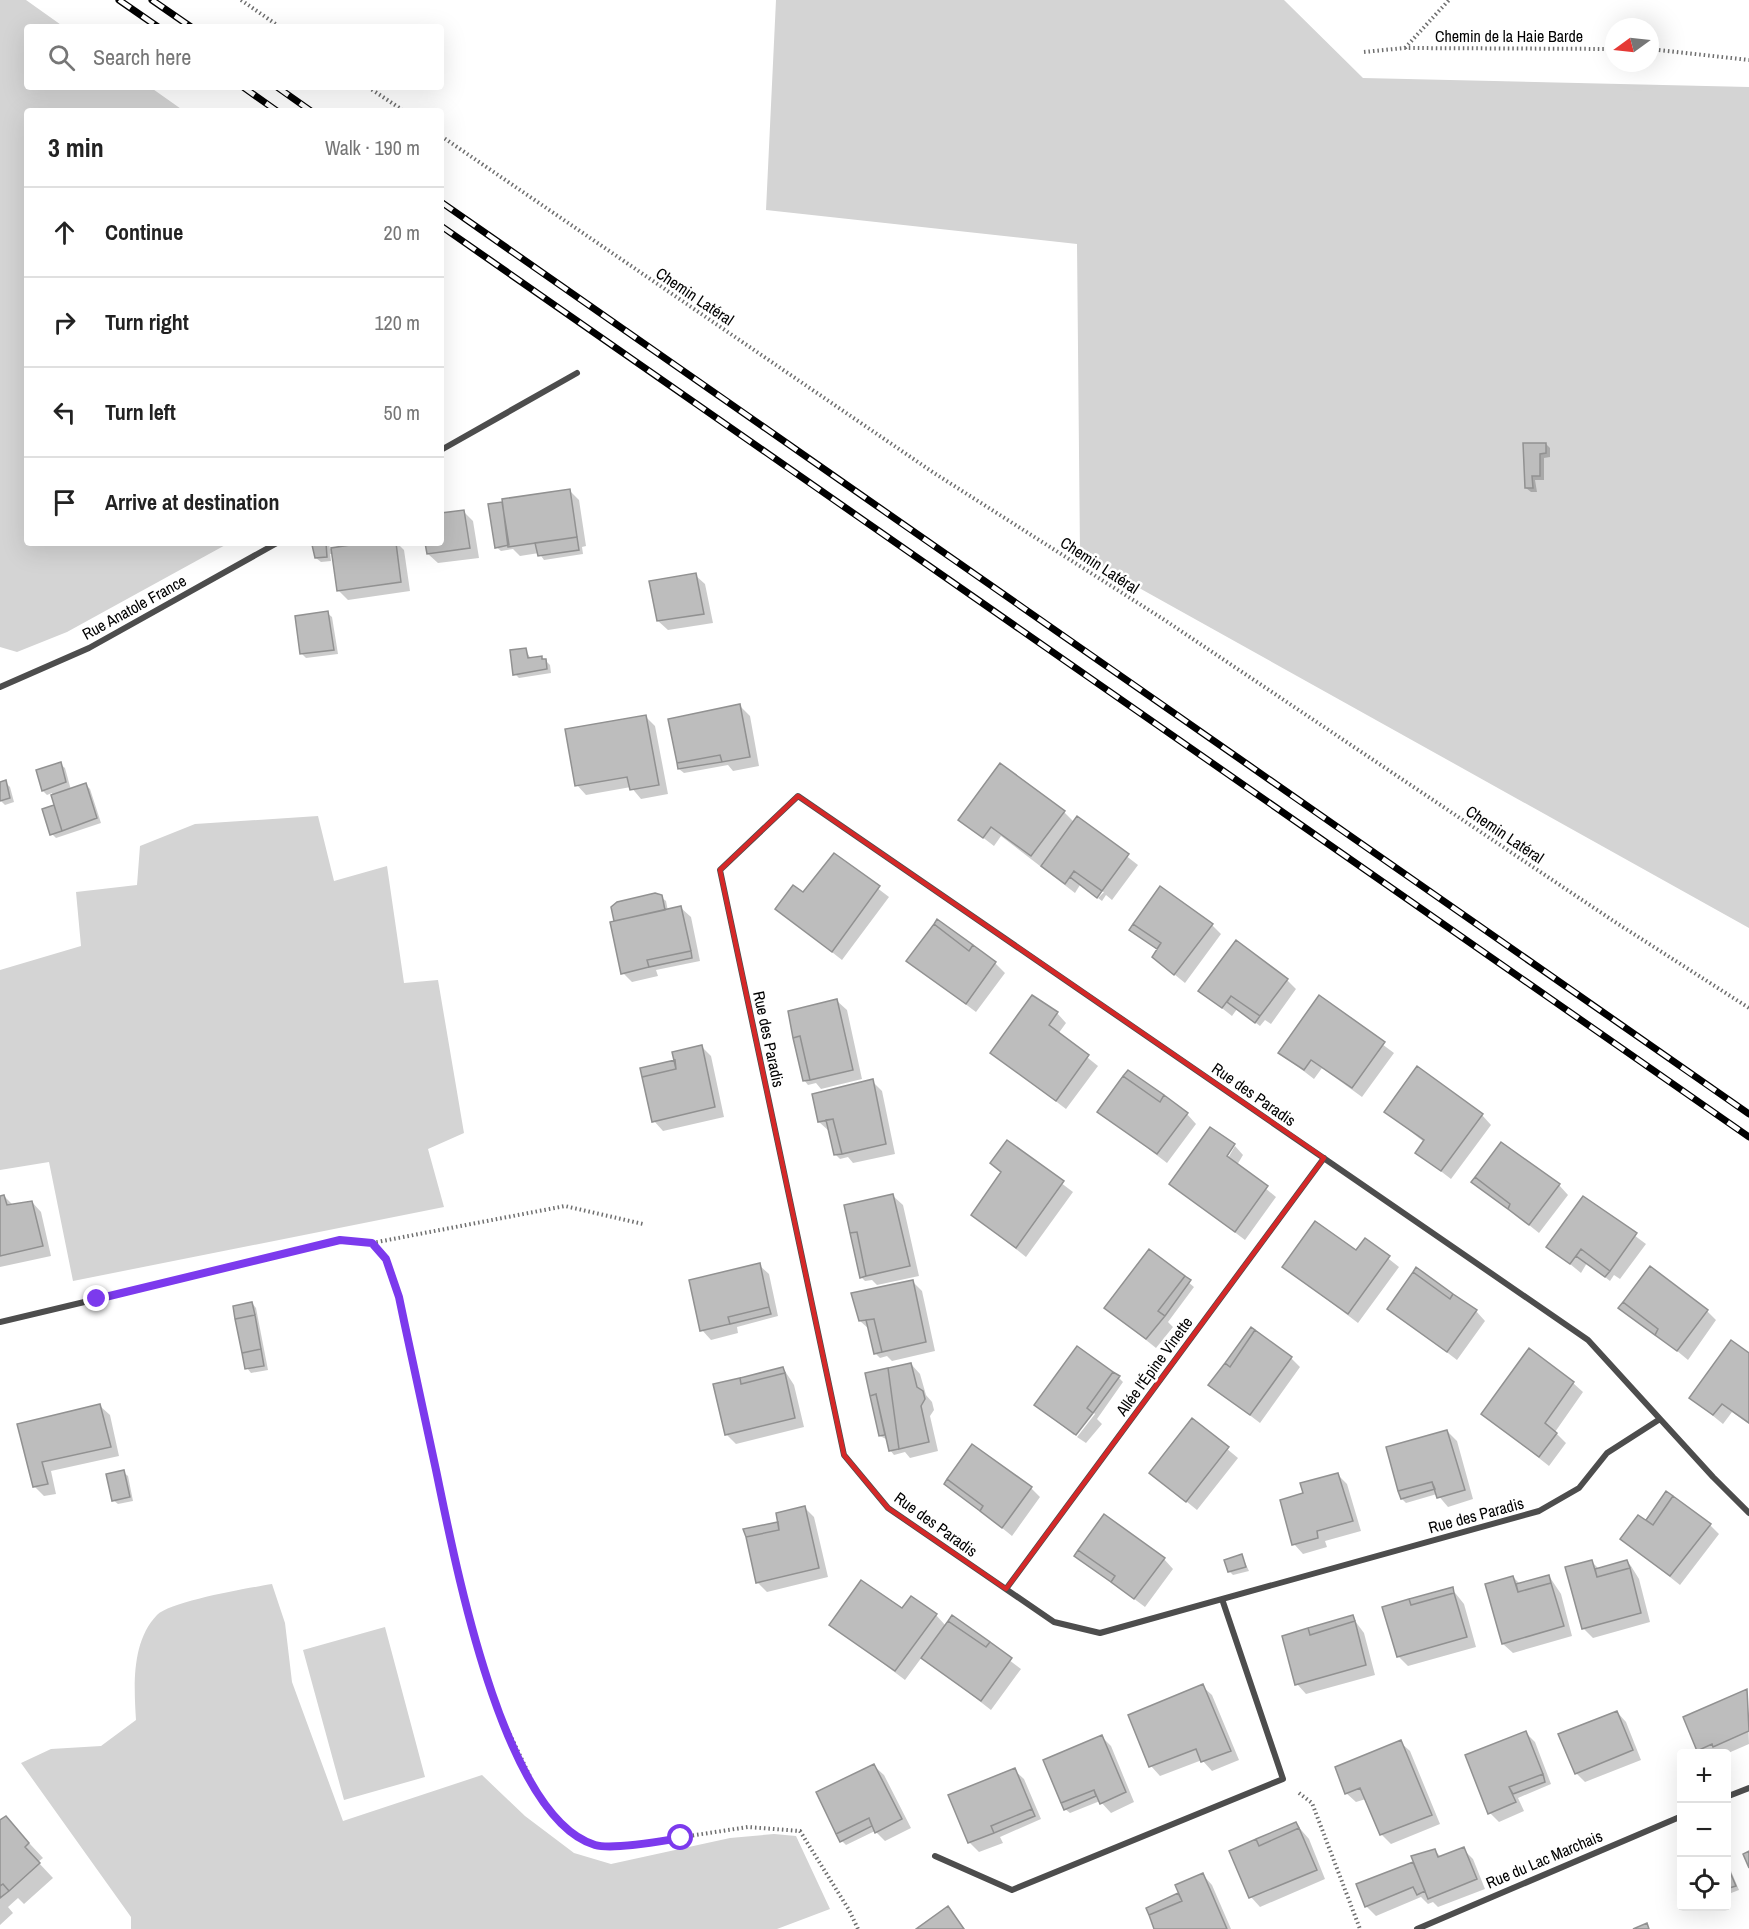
<!DOCTYPE html>
<html lang="en">
<head>
<meta charset="utf-8">
<style>
	body { margin:0; font-family:"Archivo Narrow",sans-serif; background:#f2f2f2; color:#222 }
	.controls { position:absolute; right:18px; bottom:18px; display:grid; overflow:hidden; border-radius:6px; box-shadow:0 6px 24px #0002 }
	.controls button { width:54px; height:54px; display:grid; place-items:center; padding:0; border:0; border-bottom:2px solid #e0e0e0; background:#fff; color:#222; font:30px sans-serif }
	.compass { position:absolute; left:1605px; top:18px; width:54px; height:54px; border-radius:50%; background:#fff; box-shadow:0 6px 24px #0002; rotate:255deg }
	.stop { position:absolute; width:18px; height:18px; margin:-14px; border:4px solid #7c3aed; border-radius:50%; background:#fff }
	.stop.end { background:#7c3aed; border-color:#fff; box-shadow:0 2px 6px #0008 }
	.list { margin:0; padding:0; list-style:none }
	h2 { display:flex; justify-content:space-between; align-items:center; height:78px; margin:0; padding:0 24px; font-size:26px }
	h2 small { font-size:20px; font-weight:400; color:#767676 }
	.list li { display:grid; grid-template-columns:39px 1fr auto; gap:18px; align-items:center; box-sizing:border-box; height:90px; padding:0 24px; border-top:2px solid #e0e0e0 }
	.list b { display:block; font-size:22px; white-space:nowrap }
	.list em { font-size:20px; font-style:normal; color:#767676 }
	.icon { flex:none; width:33px; height:33px; fill:none; stroke:currentColor; stroke-width:2; stroke-linecap:round; stroke-linejoin:round }
	.map { position:relative; flex:none; width:1749px; height:1929px; overflow:hidden }
	.search { position:absolute; background:#fff; box-shadow:0 6px 24px #0002; left:24px; top:24px; width:420px; height:66px; display:flex; align-items:center; gap:15px; box-sizing:border-box; padding:0 21px; border-radius:6px; color:#767676; font-size:22px }
	.panel { position:absolute; background:#fff; box-shadow:0 6px 24px #0002; left:24px; top:108px; width:420px; height:438px; border-radius:6px }
	.map>svg:first-child { display:block }
	.green { fill:#d4d4d4 }
	.shadow { fill:#0003 }
	.building { fill:#bdbdbd; stroke:#919191; stroke-width:1.5 }
	.lines { fill:none; stroke-linecap:round; stroke-linejoin:round }
	.path { stroke:#6f6f6f; stroke-width:4; stroke-dasharray:1.5 3; stroke-linecap:butt }
	.minor { stroke:#4d4d4d; stroke-width:6 }
	.rail-casing { stroke:#000; stroke-width:7 }
	.rail { stroke:#fff; stroke-width:4.5; stroke-dasharray:14; stroke-linecap:butt }
	.route { stroke:#7c3aed; stroke-width:8 }
	.marked { fill:none; stroke:#d62828; stroke-width:4.5; stroke-linejoin:round }
	.labels { text-anchor:middle; dominant-baseline:central; stroke-width:5; stroke-linejoin:round; paint-order:stroke }
	.street-label { font-size:16px; fill:#000; stroke:#fff }
</style>
</head>
<body>
<div class="map">
<svg width="1749" height="1929" viewBox="0 0 1749 1929">
	<rect width="100%" height="100%" fill="#fff"/>
	<!-- green -->
	<path class="green" d="M0,0H26L64,27H27V87H150L184,111H27V543H229L67,632L17,652L0,647Z
		M776,0H1284L1363,78L1749,87V928L1080,555L1077,244L766,210Z
		M318,816L334,881L387,866L404,983L438,980L464,1133L428,1149L444,1207L73,1281L49,1162L0,1170V970L81,946L76,892L137,885L140,846L195,824Z
		M272,1584L285,1623L292,1682L343,1821L482,1775L525,1816L574,1853L611,1864L730,1838L774,1834L796,1836L830,1909L777,1929H131V1917L21,1763L51,1749L101,1746L136,1720C134,1687 131,1642 157,1615C171,1601 249,1588 272,1584Z
		M385,1627L425,1777L344,1800L303,1650Z"/>
	<!-- shadow -->
	<path class="shadow" d="M1546,444L1550,448V457L1544,458V480H1535L1537,492H1531L1526,488L1524,445Z
		M570,491L579,500L586,546L582,547L583,554L544,560L539,553L520,556L513,549L501,551L496,547L501,504L504,507Z
		M464,512L473,521L479,558L438,563L428,554L427,543H441V515Z
		M319,543H329L330,549L374,543H397L404,550L410,591L348,600L338,590L333,554H330L331,561L321,562L316,558Z
		M695,575L705,584L713,623L668,630L658,621Z
		M327,613L332,617L338,654L306,658L302,654Z
		M525,649L531,659L541,658L545,660L550,665L551,673L519,678L515,674Z
		M740,706L750,716L759,766L733,771L728,765L684,773L679,769Z
		M645,716L655,726L668,794L641,799L631,787L586,795L577,785Z
		M60,764L65,768L71,790L85,784L90,789L101,823L56,838L52,834L44,810L56,806L52,793L47,795L43,791L37,771Z
		M5,782L10,787L14,802L5,805L0,800V784Z
		M1064,812L1074,822L1077,818L1138,865L1112,900L1106,895L1102,901L1098,898L1104,892L1080,885L1075,893L1001,836L994,846L960,820Z
		M834,855L889,897L842,960L777,909L804,894Z
		M661,897L666,901L668,911L681,908L691,917L700,961L656,970L658,976L632,982L623,973L616,920Z
		M1212,925L1221,934L1185,983L1153,957L1158,950L1135,934Z
		M908,961L995,963L1005,973L976,1012Z
		M1287,980L1296,989L1271,1024L1265,1020L1260,1026L1237,1009L1232,1016L1200,991Z
		M1319,997L1394,1053L1362,1097L1322,1068L1314,1079L1280,1053Z
		M837,1001L847,1010L862,1079L821,1089L816,1083L808,1085L804,1080Z
		M1057,1013L1066,1023L1058,1034L1098,1066L1066,1109L992,1053Z
		M701,1046L711,1056L724,1117L663,1131L654,1121L676,1062Z
		M872,1081L882,1091L895,1154L853,1163L848,1157L840,1159L836,1155L829,1131L819,1122Z
		M1099,1111L1187,1114L1196,1124L1167,1163Z
		M1386,1112L1482,1115L1491,1125L1451,1179L1417,1153L1424,1142Z
		M1007,1142L1073,1192L1026,1257L973,1215L1002,1174L992,1163Z
		M1235,1146L1243,1155L1237,1165L1276,1197L1245,1240L1171,1184L1225,1163Z
		M1559,1185L1568,1195L1539,1233L1514,1213Z
		M4,1196L13,1205L32,1202L41,1212L51,1256L0,1267V1197Z
		M893,1196L903,1205L919,1276L877,1285L872,1280L865,1281L861,1277Z
		M1584,1198L1646,1244L1620,1279L1614,1275L1610,1281L1587,1263L1581,1273L1548,1246Z
		M1365,1240L1399,1267L1358,1323L1284,1267L1356,1252Z
		M759,1265L769,1274L778,1316L737,1327L738,1333L711,1340L702,1330Z
		M912,1281L922,1291L935,1351L892,1361L887,1356L880,1358L875,1353L870,1330L860,1321Z
		M1188,1282L1194,1287L1168,1322L1173,1327L1156,1348L1106,1308Z
		M252,1303L256,1308L268,1370L251,1373L247,1368Z
		M1389,1308L1476,1311L1485,1321L1457,1360Z
		M1707,1311L1716,1320L1688,1360L1659,1336Z
		M1749,1355V1424L1732,1412L1723,1424L1691,1398Z
		M1291,1358L1300,1367L1260,1423L1210,1385Z
		M911,1364L920,1374L926,1395L932,1402L934,1410L930,1416L938,1451L910,1458L905,1452L894,1455L890,1450L888,1440L880,1436L866,1374Z
		M783,1368L794,1385L804,1427L736,1444L726,1434Z
		M1119,1378L1123,1382L1097,1419L1102,1424L1086,1443L1077,1437L1095,1414L1093,1412L1074,1435L1036,1405Z
		M1573,1383L1583,1392L1555,1432L1566,1443L1549,1466L1483,1414Z
		M100,1406L110,1415L119,1456L51,1471L56,1494L44,1496L34,1486L19,1425Z
		M1192,1420L1238,1458L1197,1510L1151,1473Z
		M1447,1431L1457,1441L1473,1499L1448,1507L1437,1494L1406,1503L1402,1499Z
		M123,1472L128,1476L133,1501L118,1504L113,1500Z
		M1337,1474L1347,1484L1361,1531L1325,1541L1327,1547L1303,1554L1294,1544L1305,1494Z
		M1031,1488L1040,1497L1012,1536L986,1515Z
		M804,1507L814,1517L828,1577L767,1592L757,1582L779,1523Z
		M1653,1525H1710L1719,1534L1680,1585L1622,1539Z
		M1242,1556L1249,1571L1233,1575L1229,1571Z
		M1164,1559L1173,1569L1145,1607L1117,1586Z
		M1592,1562L1599,1569L1627,1562L1631,1566L1639,1579L1650,1622L1593,1638L1583,1628Z
		M1549,1576L1561,1594L1572,1636L1513,1653L1503,1644L1513,1577L1520,1584Z
		M1452,1589L1464,1604L1476,1647L1408,1666L1398,1656Z
		M902,1610L936,1615L946,1626L952,1617L1021,1669L991,1710L922,1657L905,1680L831,1624Z
		M1352,1617L1364,1633L1375,1675L1306,1694L1297,1684Z
		M1202,1686L1212,1695L1239,1760L1212,1771L1202,1760L1160,1776L1151,1766Z
		M1747,1691L1749,1744L1726,1754H1702L1698,1750Z
		M1617,1712L1626,1722L1641,1760L1585,1782L1576,1773Z
		M1525,1732L1535,1742L1551,1784L1518,1798L1524,1811L1499,1822L1490,1813Z
		M1102,1737L1111,1746L1134,1802L1111,1813L1100,1801L1070,1813L1065,1809Z
		M1400,1742L1410,1751L1440,1824L1391,1844L1381,1834L1366,1799L1356,1802L1346,1793Z
		M874,1766L884,1775L911,1828L885,1841L875,1831L846,1845L842,1841Z
		M1014,1770L1024,1779L1041,1819L1000,1837L1003,1843L979,1852L969,1842Z
		M6,1818L43,1858L38,1862L53,1878L24,1904L18,1898L8,1907L13,1913L0,1925V1821Z
		M1296,1824L1309,1839L1325,1879L1260,1907L1251,1897Z
		M1463,1849L1473,1859L1485,1889L1438,1907L1433,1902L1428,1904L1421,1897L1376,1916L1366,1906L1357,1885L1415,1863L1434,1850L1442,1858Z
		M1726,1859L1739,1890L1726,1895Z
		M1203,1875L1212,1885L1231,1929H1156L1148,1909L1180,1894Z
		M948,1908L965,1929H918Z"/>
	<!-- building -->
	<path class="building" d="M1523,443H1546V453L1540,454V476H1532L1533,488H1525Z
		M570,489L577,537L508,547L502,499Z
		M502,502L509,545L495,548L488,504Z
		M464,510L470,548L427,554L425,543H441V513Z
		M577,537L579,550L538,556L535,543Z
		M316,543H326L327,557L315,558L312,545Z
		M363,543H396L401,582L337,591L331,548Z
		M696,573L704,614L657,621L649,581Z
		M328,611L334,650L300,654L295,616Z
		M526,648L528,658L542,656V659H546L547,669L513,675L510,650Z
		M740,704L750,757L722,762L720,755L677,763L668,719Z
		M646,715L659,785L630,790L627,777L575,786L565,729Z
		M720,755L722,762L678,769L677,763Z
		M61,762L66,782L42,791L36,770Z
		M1000,763L1065,811L1031,856L991,827L983,838L958,820Z
		M6,780L10,798L0,801V782Z
		M86,783L97,818L62,831L51,795Z
		M54,805L62,831L50,835L42,809Z
		M1077,816L1129,854L1102,891L1074,871L1065,884L1041,866Z
		M834,853L880,886L832,952L775,909L793,885L803,892Z
		M1074,871L1102,891L1097,898L1070,877Z
		M1160,886L1213,924L1174,975L1152,957L1161,943L1133,924Z
		M655,893L662,895L665,910L614,921L611,907L617,902Z
		M681,906L691,951L647,960L649,967L621,974L610,922Z
		M937,919L973,945L969,951L934,924Z
		M934,924L969,951L973,945L996,962L966,1004L906,961Z
		M1133,924L1161,943L1157,949L1129,930Z
		M1236,940L1288,979L1260,1016L1231,996L1222,1008L1198,991Z
		M691,951L692,958L649,967L647,960Z
		M1032,995L1058,1012L1049,1025L1089,1055L1056,1101L990,1053Z
		M1319,995L1385,1042L1352,1088L1311,1060L1304,1070L1278,1053Z
		M1231,996L1260,1016L1255,1023L1227,1002Z
		M837,999L853,1070L810,1080L800,1036L793,1038L788,1011Z
		M800,1036L810,1080L803,1081L793,1038Z
		M702,1045L715,1107L652,1122L642,1077L676,1069L672,1052Z
		M675,1060L676,1069L642,1077L640,1068Z
		M1417,1066L1483,1114L1441,1171L1415,1153L1424,1140L1384,1112Z
		M1128,1070L1164,1095L1160,1102L1123,1076Z
		M1123,1076L1160,1102L1164,1095L1188,1113L1157,1154L1097,1112Z
		M873,1079L886,1144L842,1154L833,1119L818,1122L812,1094Z
		M833,1119L842,1154L834,1155L826,1120Z
		M1210,1127L1235,1144L1227,1156L1268,1186L1235,1232L1169,1184Z
		M1007,1140L1064,1181L1016,1248L971,1215L1001,1172L990,1163Z
		M1501,1142L1560,1184L1529,1225L1508,1209L1510,1204L1475,1177Z
		M1475,1177L1510,1204L1508,1209L1471,1182Z
		M893,1194L910,1266L866,1276L857,1232L850,1233L844,1205Z
		M4,1195L7,1205L32,1201L43,1246L0,1256V1196Z
		M1583,1196L1637,1233L1610,1271L1581,1249L1570,1264L1546,1247Z
		M1315,1221L1356,1250L1365,1238L1390,1256L1348,1314L1282,1267Z
		M857,1232L866,1276L860,1278L850,1233Z
		M1149,1249L1185,1276L1158,1311L1165,1316L1146,1339L1104,1308Z
		M1581,1249L1610,1271L1605,1277L1576,1256Z
		M760,1263L769,1307L728,1317L730,1324L700,1331L689,1280Z
		M1650,1266L1708,1310L1677,1351L1655,1335L1658,1329L1623,1302Z
		M1416,1267L1453,1294L1450,1299L1413,1272Z
		M1413,1272L1450,1299L1453,1294L1477,1310L1447,1352L1387,1309Z
		M1185,1276L1191,1280L1165,1316L1158,1311Z
		M913,1280L926,1342L882,1352L874,1319L859,1321L851,1293Z
		M252,1302L255,1315L235,1319L233,1306Z
		M1623,1302L1658,1329L1655,1335L1618,1308Z
		M769,1307L771,1314L730,1324L728,1317Z
		M255,1315L261,1349L242,1353L235,1319Z
		M874,1319L882,1352L874,1354L866,1320Z
		M1251,1327L1255,1330L1230,1367L1225,1363Z
		M1255,1330L1292,1357L1250,1415L1208,1385L1225,1363L1230,1367Z
		M1731,1340L1749,1353V1423L1722,1404L1713,1415L1689,1398Z
		M1077,1346L1113,1372L1087,1408L1093,1413L1076,1435L1034,1405Z
		M1529,1348L1574,1382L1545,1423L1557,1433L1539,1457L1481,1414Z
		M261,1349L264,1366L245,1369L242,1353Z
		M911,1363L917,1387L923,1391L925,1399L921,1406L929,1442L899,1449L888,1368Z
		M783,1367L785,1373L741,1384L740,1378Z
		M888,1368L899,1449L889,1451L876,1394L870,1396L865,1373Z
		M1113,1372L1120,1376L1093,1413L1087,1408Z
		M785,1373L795,1418L725,1435L713,1384L740,1378L741,1384Z
		M876,1394L885,1435L879,1436L870,1396Z
		M100,1404L111,1447L42,1462L48,1484L33,1487L17,1424Z
		M1192,1418L1229,1447L1186,1502L1149,1473Z
		M1447,1430L1465,1490L1437,1498L1432,1482L1398,1491L1386,1447Z
		M972,1444L1032,1487L1002,1528L980,1511L983,1506L947,1479Z
		M124,1470L130,1497L112,1501L106,1474Z
		M1338,1473L1353,1521L1317,1531L1318,1538L1292,1545L1280,1500L1303,1493L1300,1483Z
		M947,1479L983,1506L980,1511L944,1484Z
		M1432,1482L1435,1489L1401,1499L1398,1491Z
		M1666,1491L1673,1496L1653,1525L1646,1520Z
		M1673,1496L1711,1524L1670,1576L1620,1539L1638,1515L1653,1525Z
		M805,1506L819,1568L756,1583L746,1537L779,1530L776,1513Z
		M1104,1514L1165,1558L1134,1599L1111,1582L1115,1576L1078,1550Z
		M778,1522L779,1530L746,1537L743,1529Z
		M1078,1550L1115,1576L1111,1582L1074,1556Z
		M1242,1554L1246,1567L1228,1572L1224,1560Z
		M1592,1560L1597,1577L1630,1568L1641,1613L1582,1629L1565,1567Z
		M1627,1560L1630,1568L1597,1577L1595,1569Z
		M1549,1575L1551,1583L1518,1592L1516,1584Z
		M1513,1576L1518,1592L1551,1583L1564,1626L1502,1644L1485,1584Z
		M861,1580L902,1608L911,1596L937,1614L895,1671L829,1625Z
		M1453,1587L1454,1593L1411,1605L1409,1599Z
		M1454,1593L1467,1637L1397,1657L1382,1607L1409,1599L1411,1605Z
		M952,1615L990,1642L986,1647L948,1621Z
		M1353,1615L1355,1621L1310,1635L1308,1628Z
		M948,1621L986,1647L990,1642L1012,1658L981,1701L921,1658Z
		M1355,1621L1366,1665L1295,1685L1282,1636L1308,1628L1310,1635Z
		M1203,1684L1231,1751L1201,1762L1196,1749L1149,1767L1128,1715Z
		M1747,1689L1749,1731L1713,1747L1712,1744L1697,1751L1683,1717Z
		M1617,1711L1633,1750L1575,1774L1558,1734Z
		M1526,1731L1543,1774L1509,1787L1516,1802L1488,1814L1465,1755Z
		M1102,1735L1126,1792L1100,1804L1094,1790L1061,1803L1043,1760Z
		M1401,1740L1432,1815L1380,1835L1360,1788L1345,1794L1335,1767Z
		M874,1764L902,1819L875,1833L869,1818L836,1834L816,1792Z
		M1015,1768L1032,1809L991,1826L994,1833L968,1843L948,1795Z
		M1543,1774L1545,1782L1513,1794L1509,1787Z
		M1094,1790L1096,1796L1064,1810L1061,1803Z
		M1032,1809L1035,1816L994,1833L991,1826Z
		M6,1816L29,1843L25,1847L40,1863L9,1891L3,1884L0,1886V1820Z
		M869,1818L872,1826L840,1842L836,1834Z
		M1296,1822L1299,1828L1259,1846L1256,1839Z
		M1299,1828L1317,1870L1249,1898L1229,1851L1256,1839L1259,1846Z
		M1464,1847L1477,1879L1428,1899L1411,1856L1435,1849L1438,1857Z
		M1749,1851V1868L1743,1854Z
		M1413,1862L1425,1891L1417,1895L1413,1887L1365,1907L1356,1884Z
		M1726,1863L1736,1886L1726,1889Z
		M1203,1873L1227,1929H1154L1149,1915L1182,1901L1175,1885Z
		M3,1884L9,1891L0,1898V1886Z
		M1178,1893L1182,1901L1149,1915L1146,1908Z
		M948,1906L964,1929H916Z
		M1647,1923L1649,1929H1633Z"/>
	<g class="lines">
		<!-- path -->
		<path class="path" d="M241,0L280,27
			M1405,48L1449,0
			M1650,49L1749,60
			M1364,52L1404,48L1614,49
			M368,87L404,111
			M441,136L934,473L1163,619L1615,922L1749,1008
			M372,1243L565,1206L643,1224
			M118,1294L340,1240L372,1243L386,1259L399,1297L472,1634L495,1703L544,1806L569,1830L596,1846L637,1844L748,1827L800,1831L849,1910L858,1929
			M1299,1793L1312,1803L1360,1929"/>
		<!-- minor -->
		<path class="minor" d="M441,450L577,373
			M0,687L89,648L277,543
			M0,1322L97,1299
			M1660,1419L1607,1453L1579,1488L1539,1511L1100,1633L1054,1622L888,1508L844,1455L720,870L798,796L1588,1340L1713,1477L1749,1513
			M1006,1589L1324,1158
			M1726,1797L1749,1788
			M935,1856L1012,1890L1283,1779L1222,1599
			M1417,1929L1682,1816"/>
		<defs>
			<path id="rail" d="M119,0L158,27
				M152,0L191,27
				M243,87L277,111
				M277,87L311,111
				M441,202L1749,1114
				M441,226L1749,1137"/>
		</defs>
		<!-- rail casing -->
		<use href="#rail" class="rail-casing"/>
		<!-- rail -->
		<use href="#rail" class="rail"/>
	</g>
	<g class="lines">
		<!-- route -->
		<path class="route" d="M97,1299L340,1240L372,1243L386,1259L399,1297C411,1355 424,1413 436,1470C454,1556 502,1817 595,1845C613,1850 662,1841 681,1838"/>
	</g>
	<!-- marked area -->
	<path class="marked" d="M798,796L1324,1158L1006,1589L888,1508L844,1455L720,870Z"/>
	<g class="labels">
		<!-- street labels -->
		<g class="street-label">
			<text x="1509" y="36">Chemin de la Haie Barde</text>
			<text transform="translate(695 296) rotate(34)">Chemin Latéral</text>
			<text transform="translate(1100 565) rotate(33)">Chemin Latéral</text>
			<text transform="translate(134 607) rotate(-29)">Rue Anatole France</text>
			<text transform="translate(1505 834) rotate(34)">Chemin Latéral</text>
			<text transform="translate(769 1039) rotate(78)">Rue des Paradis</text>
			<text transform="translate(1254 1094) rotate(35)">Rue des Paradis</text>
			<text transform="translate(1154 1366) rotate(-54)">Allée l'Épine Vinette</text>
			<text transform="translate(1476 1515) rotate(-15)">Rue des Paradis</text>
			<text transform="translate(936 1524) rotate(36)">Rue des Paradis</text>
			<text transform="translate(1544 1859) rotate(-23)">Rue du Lac Marchais</text>
		</g>
	</g>
</svg>
<div class="controls">
<button>+</button>
<button>−</button>
<button><svg class="icon" aria-label="locate" viewBox="0 0 24 24"><circle cx="12" cy="12" r="6"/><path d="M12 2v4M12 18v4M2 12h4M18 12h4"/></svg></button>
</div>
<svg class="compass" viewBox="-18 -18 36 36"><path d="M0-13l5 13h-10z" fill="#e53935"/><path d="M0 13l5-13h-10z" fill="#767676"/></svg>
<div class="stop" style="left:681px;top:1838px"></div>
<div class="stop end" style="left:97px;top:1299px"></div>
<div class="search"><svg class="icon" aria-label="search" viewBox="0 0 24 24"><circle cx="10" cy="10" r="6"/><path d="M15 15l6 6"/></svg>Search here</div>
<section class="panel">
<h2>3 min<small>Walk · 190 m</small></h2>
<ul class="list">
<li><svg class="icon" aria-label="ahead" viewBox="0 0 24 24"><path d="M12 20V5M6 11l6-6 6 6"/></svg><div><b>Continue</b></div><em>20 m</em></li>
<li><svg class="icon" aria-label="right" viewBox="0 0 24 24"><path d="M7 20v-9h11M14 6l5 5-5 5"/></svg><div><b>Turn right</b></div><em>120 m</em></li>
<li><svg class="icon" aria-label="left" viewBox="0 0 24 24"><path d="M17 20v-9H6M10 6l-5 5 5 5"/></svg><div><b>Turn left</b></div><em>50 m</em></li>
<li><svg class="icon" aria-label="arrive" viewBox="0 0 24 24"><path d="M6 21V4h12l-3 4 3 4H6"/></svg><div><b>Arrive at destination</b></div></li>
</ul>
</section>
</div>
</body>
</html>
